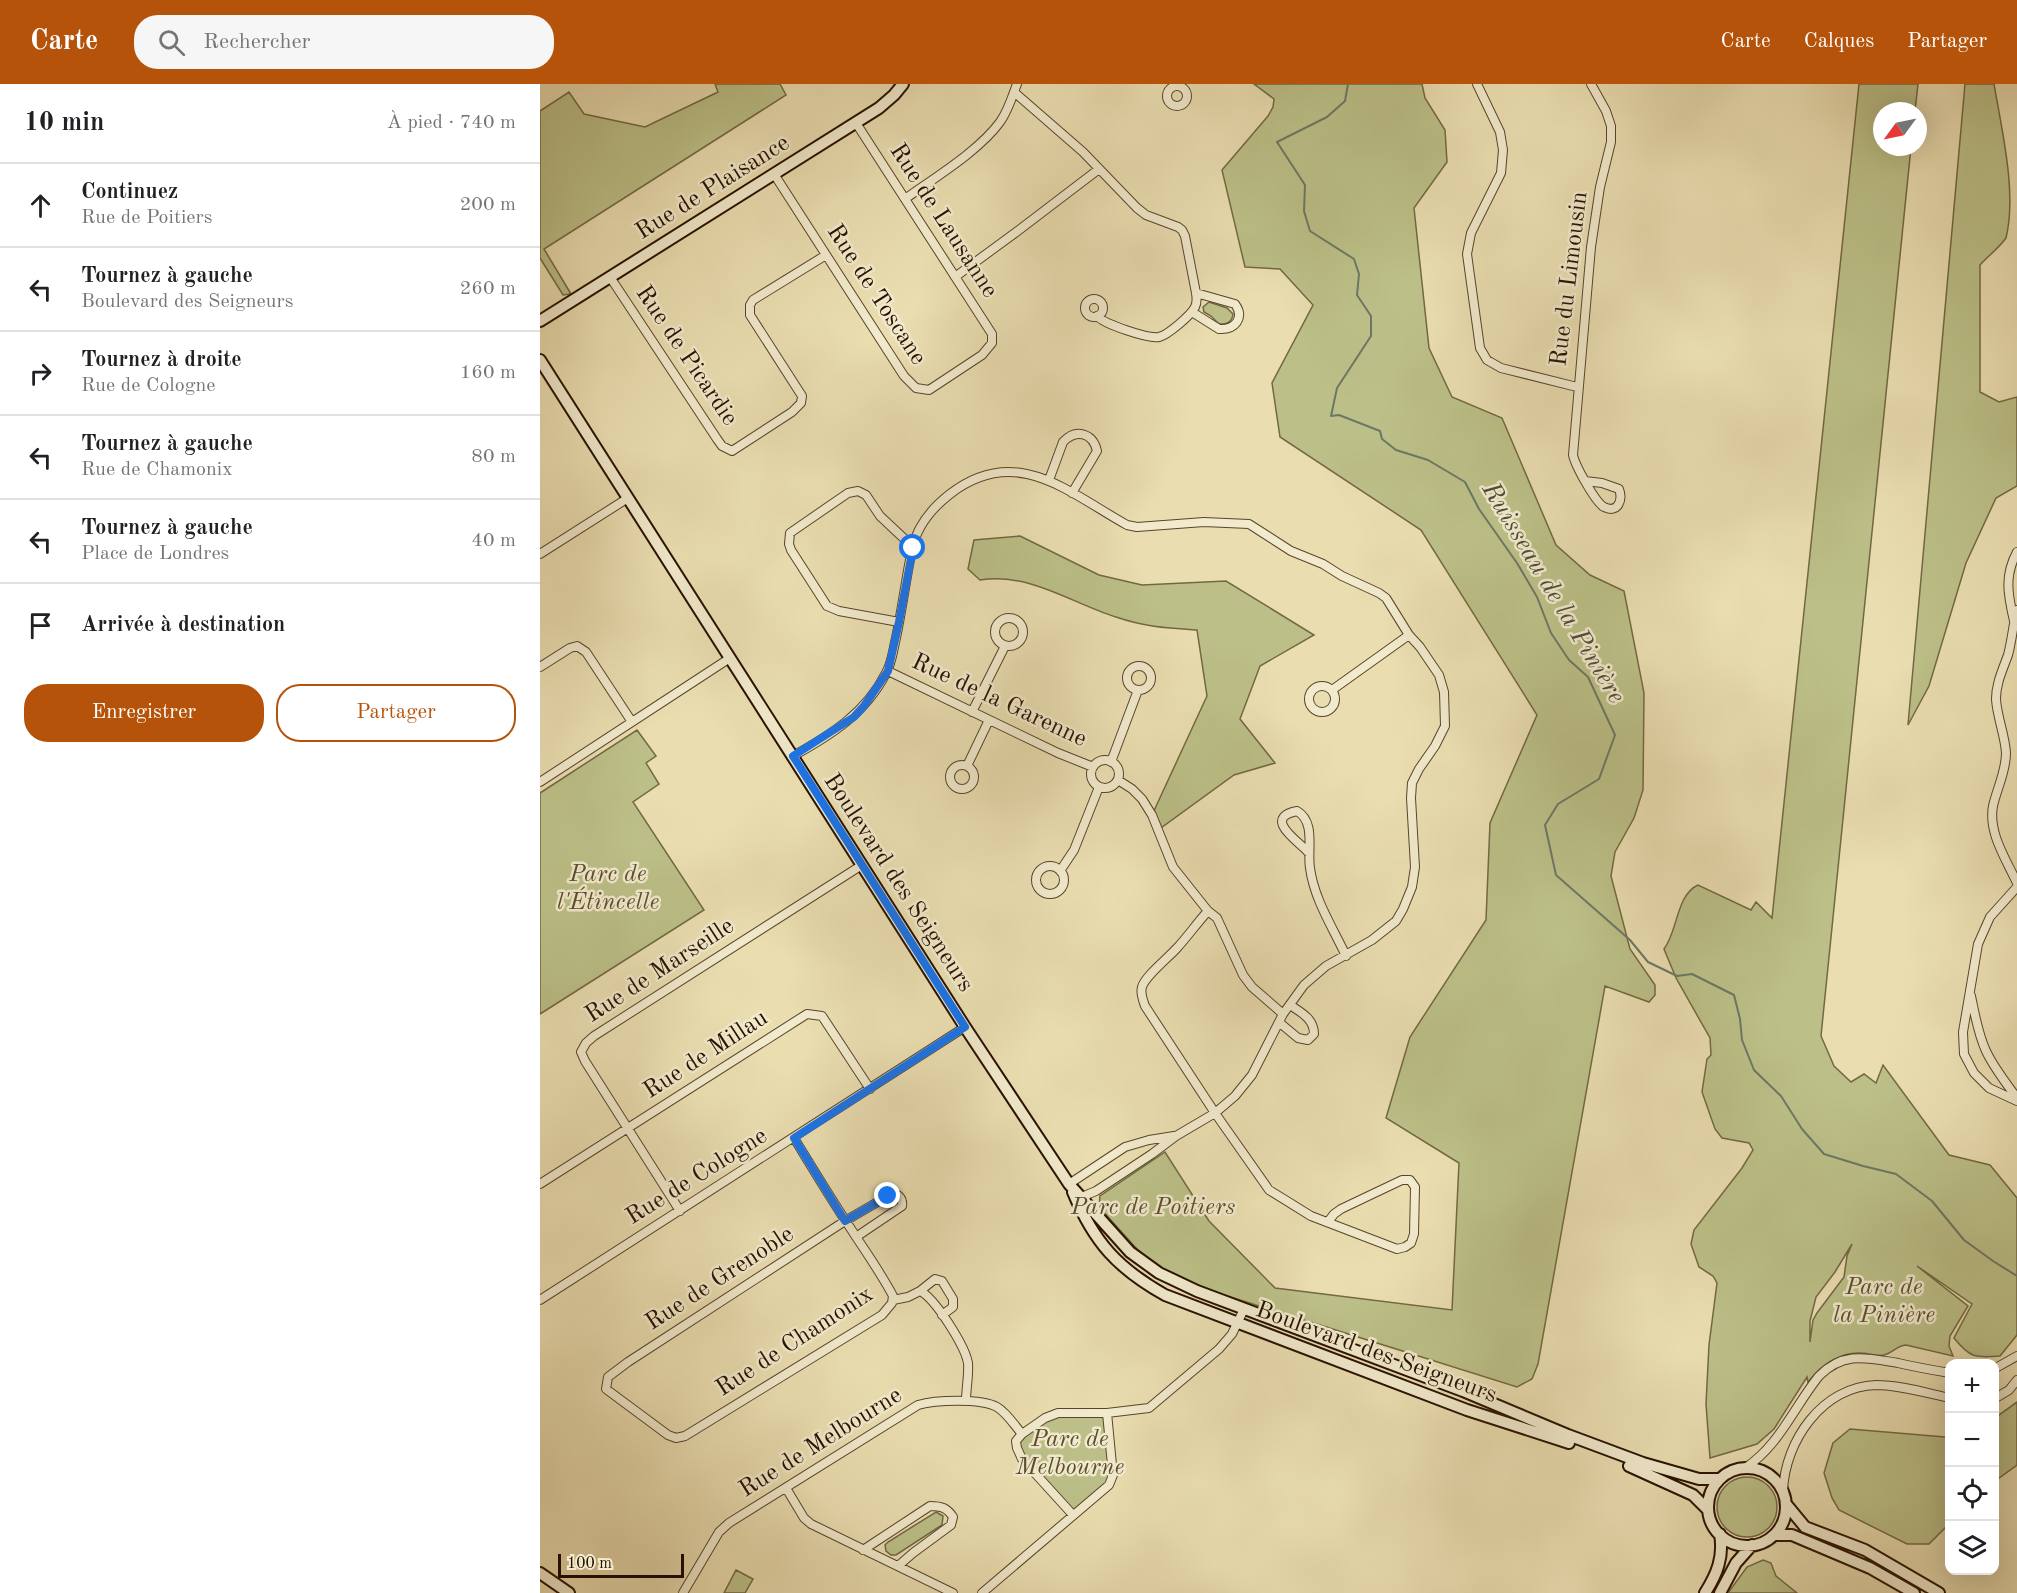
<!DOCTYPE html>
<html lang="fr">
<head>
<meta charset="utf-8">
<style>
	body { margin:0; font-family:"Old Standard TT",serif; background:#f6f6f6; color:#202124 }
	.controls { position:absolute; right:18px; bottom:18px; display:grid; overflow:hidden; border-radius:12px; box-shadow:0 6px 24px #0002 }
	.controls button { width:54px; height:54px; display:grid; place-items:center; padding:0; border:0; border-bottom:2px solid #e0e0e0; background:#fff; color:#202124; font:30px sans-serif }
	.compass { position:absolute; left:1333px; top:18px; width:54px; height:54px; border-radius:50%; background:#fff; box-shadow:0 6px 24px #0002; rotate:237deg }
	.scale { position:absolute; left:18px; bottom:15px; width:126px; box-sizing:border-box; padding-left:6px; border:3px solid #281100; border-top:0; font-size:16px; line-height:21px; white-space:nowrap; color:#281100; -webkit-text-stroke:4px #f1eacc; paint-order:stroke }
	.stop { position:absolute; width:18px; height:18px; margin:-14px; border:4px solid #1a73e8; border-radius:50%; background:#fff }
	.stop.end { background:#1a73e8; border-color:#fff; box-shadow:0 2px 6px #0008 }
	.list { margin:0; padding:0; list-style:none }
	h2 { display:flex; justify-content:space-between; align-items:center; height:78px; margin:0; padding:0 24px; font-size:26px }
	h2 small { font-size:20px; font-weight:400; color:#757577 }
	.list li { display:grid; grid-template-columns:39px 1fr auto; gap:18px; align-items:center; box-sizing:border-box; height:84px; padding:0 24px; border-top:2px solid #e0e0e0 }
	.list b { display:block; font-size:22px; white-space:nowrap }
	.list p { margin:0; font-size:20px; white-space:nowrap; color:#757577 }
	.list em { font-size:20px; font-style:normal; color:#757577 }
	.actions { display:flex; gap:12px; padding:18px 24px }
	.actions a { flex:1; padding:14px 0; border:2px solid #b45309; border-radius:24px; text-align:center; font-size:21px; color:#b45309 }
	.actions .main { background:#b45309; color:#fff }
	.icon { flex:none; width:33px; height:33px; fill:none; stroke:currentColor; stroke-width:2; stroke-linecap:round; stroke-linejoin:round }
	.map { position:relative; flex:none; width:1477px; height:1509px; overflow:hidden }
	header { display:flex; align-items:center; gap:36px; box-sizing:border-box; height:84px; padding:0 30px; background:#b45309; color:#fff }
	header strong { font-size:28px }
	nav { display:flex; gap:33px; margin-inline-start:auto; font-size:21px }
	.search { width:420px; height:54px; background:#f6f6f6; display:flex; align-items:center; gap:15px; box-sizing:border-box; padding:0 21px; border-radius:24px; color:#757577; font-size:22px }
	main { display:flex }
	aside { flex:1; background:#fff }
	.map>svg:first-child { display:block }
	.green { fill:#bcc088; stroke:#726844; stroke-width:1.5; fill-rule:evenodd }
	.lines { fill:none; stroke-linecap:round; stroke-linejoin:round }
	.stream { stroke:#6b7865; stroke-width:2 }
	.street-casing { stroke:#58442c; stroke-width:10 }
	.secondary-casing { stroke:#281100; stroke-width:14 }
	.street { stroke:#f1eacc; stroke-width:8 }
	.secondary { stroke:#f1eacc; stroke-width:10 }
	.route { stroke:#1a73e8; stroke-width:8 }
	.labels { text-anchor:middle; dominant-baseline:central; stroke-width:5; stroke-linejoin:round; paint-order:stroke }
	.street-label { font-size:24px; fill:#281100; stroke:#f1eacc }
	.park-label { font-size:24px; font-style:italic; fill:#5c4e30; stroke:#f1eacc }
	.water-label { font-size:26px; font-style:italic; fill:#4f4d3b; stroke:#f1eacc }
</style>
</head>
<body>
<header>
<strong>Carte</strong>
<div class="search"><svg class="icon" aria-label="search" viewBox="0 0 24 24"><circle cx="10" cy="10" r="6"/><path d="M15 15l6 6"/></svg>Rechercher</div>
<nav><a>Carte</a><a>Calques</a><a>Partager</a></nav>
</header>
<main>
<aside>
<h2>10 min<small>À pied · 740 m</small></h2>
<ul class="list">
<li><svg class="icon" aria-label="ahead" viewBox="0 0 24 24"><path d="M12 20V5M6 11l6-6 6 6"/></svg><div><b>Continuez</b><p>Rue de Poitiers</p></div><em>200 m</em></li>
<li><svg class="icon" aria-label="left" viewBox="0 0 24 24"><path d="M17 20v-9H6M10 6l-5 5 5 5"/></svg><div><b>Tournez à gauche</b><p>Boulevard des Seigneurs</p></div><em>260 m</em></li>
<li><svg class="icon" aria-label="right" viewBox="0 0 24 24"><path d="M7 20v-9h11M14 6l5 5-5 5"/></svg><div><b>Tournez à droite</b><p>Rue de Cologne</p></div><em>160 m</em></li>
<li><svg class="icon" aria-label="left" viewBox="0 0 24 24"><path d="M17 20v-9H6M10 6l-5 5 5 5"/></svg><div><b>Tournez à gauche</b><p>Rue de Chamonix</p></div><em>80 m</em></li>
<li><svg class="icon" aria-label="left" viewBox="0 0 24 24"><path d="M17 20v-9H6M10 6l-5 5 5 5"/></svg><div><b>Tournez à gauche</b><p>Place de Londres</p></div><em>40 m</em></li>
<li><svg class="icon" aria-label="arrive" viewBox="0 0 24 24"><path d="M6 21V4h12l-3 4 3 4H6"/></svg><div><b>Arrivée à destination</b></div></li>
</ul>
<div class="actions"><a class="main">Enregistrer</a><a>Partager</a></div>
</aside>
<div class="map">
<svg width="1477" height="1509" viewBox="0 0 1477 1509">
	<rect width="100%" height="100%" fill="#eadeb1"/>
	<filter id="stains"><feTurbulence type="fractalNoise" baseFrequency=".00333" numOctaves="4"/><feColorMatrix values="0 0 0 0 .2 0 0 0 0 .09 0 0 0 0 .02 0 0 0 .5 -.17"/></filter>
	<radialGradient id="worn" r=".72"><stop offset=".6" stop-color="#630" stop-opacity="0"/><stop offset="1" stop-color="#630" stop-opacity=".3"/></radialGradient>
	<!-- green -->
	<path class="green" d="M175,0H240L246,11L4,165L31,210L23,211L0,174V27L29,8L44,30L105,43L178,8Z
		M714,0H882L885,14L905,46L907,78L874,124L889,264L912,313L962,334L1016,461L1050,491L1084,507L1104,609L1103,706L1094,734L1075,768L1071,792L1090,865L1115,901V911L1109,918L1065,902L998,1280L992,1295L977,1303L643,1198L609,1176L597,1165L559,1123L560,1112L625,1068L669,1137L735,1204L912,1226L919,1079L846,1034L870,953L946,836L950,739L997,631L881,446L740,353L732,299L773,221L740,185L705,183L682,86L728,32L733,23L734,15Z
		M1319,0H1378L1375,27H1342V63H1371L1281,952L1294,982L1311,998L1324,990L1336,999L1343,981L1409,1071L1450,1081L1477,1114V1251L1460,1272C1435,1274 1430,1274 1414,1254L1432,1220L1377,1182L1428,1222L1410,1252L1409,1262L1413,1272L1366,1261C1356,1262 1353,1269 1344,1271C1337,1273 1328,1269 1321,1269C1299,1268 1281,1282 1268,1298L1267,1293L1234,1345L1217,1360L1170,1374L1166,1320L1169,1261L1177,1199L1173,1192L1159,1183L1151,1160L1154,1146L1202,1084L1213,1066L1209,1059L1182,1054L1175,1045L1162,1008L1167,975L1171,971L1170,954L1136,894L1124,865C1138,847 1136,811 1158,801L1211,826L1216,818L1232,834ZM1312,1160L1307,1172L1304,1193L1277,1229L1273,1236L1270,1258V1237L1276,1213L1295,1188Z
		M1425,0H1454C1462,47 1477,109 1466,154C1459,164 1448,172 1440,181V308L1459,318L1477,313V402L1456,414L1426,479L1389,602L1368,641Z
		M669,218L687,224L693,230C692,239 686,240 679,240L671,232L664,228L663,223Z
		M480,452L559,491L602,501L686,497L774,551L720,582L700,635L735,679L694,691L618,746L612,731L667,612L657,546C627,544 605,543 576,533C531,519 489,488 440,496L428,485L434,456Z
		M97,646L116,672L106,679L119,700L93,718L164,826L0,930V709Z
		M1477,1318V1381L1455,1397V1334Z
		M518,1329H567L573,1391L569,1401L533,1431L477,1364L482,1350Z
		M1310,1345L1405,1353L1409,1352V1440L1389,1460H1367L1299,1426L1292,1414L1284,1389L1293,1359Z
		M1177 1423a30 30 0 1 1 60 0a30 30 0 1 1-60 0Z
		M396,1428L403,1432L402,1441L356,1471H351L346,1467L345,1461L348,1458Z
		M1223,1476L1231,1479L1236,1492L1257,1509H1188L1207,1483Z
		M196,1486L213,1495L205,1509H184Z"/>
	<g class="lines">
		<!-- stream -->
		<path class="stream" d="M808,0L805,17L787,33L737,58L765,101L764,127L770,147L814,175L819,190L817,211L831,232V252L797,304L791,332L799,331L840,347L842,355L856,366L888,376L925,398L939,425L977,479L997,513L1011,549L1029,576L1048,593L1075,651L1059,695L1018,720L1005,741L1016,791L1090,856L1108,878L1137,892L1152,890L1194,911L1200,935L1202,956L1214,986L1241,1012L1262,1045L1284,1070L1323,1082L1356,1090L1392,1117L1424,1156L1453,1177L1477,1192"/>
		<defs>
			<path id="street" d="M937,0L960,48L963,66L961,89L931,149L927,170L940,264L947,276L961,284L1037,303
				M627 12a10 10 0 1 1 20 0a10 10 0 1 1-20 0Z
				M474,8L543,68L597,124L606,131L638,143L642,146L645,152L656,209C657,215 657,219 655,223C651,231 628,251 619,253C608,255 564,240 557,232
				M234,90L364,292L376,304L389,306L442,271L452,259V250L316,39
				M365,115C394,94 439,67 460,38C468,27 472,13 477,0
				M70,193L177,355L182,362L192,367L252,328L261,319L262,312L210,231V221L213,216L286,171
				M415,193L479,146L559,85
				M545 224a9 9 0 1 1 18 0a9 9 0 1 1-18 0Z
				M652,228L679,245C695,246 705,234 695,220L656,209
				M509,396L523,358C536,344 553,349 557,367L532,409
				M1045,397L1062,399L1079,405C1083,416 1078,430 1064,423C1055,418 1035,381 1033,371L1051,163L1060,103L1071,58V42L1066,27L1051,0
				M0,470L88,414
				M1477,526C1473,541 1472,556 1468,571C1463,585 1456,599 1456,615C1457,633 1465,651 1466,669C1466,688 1457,704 1453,722C1448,749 1466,775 1477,799
				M455 548a14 14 0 1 1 28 0a14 14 0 1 1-28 0Z
				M1474,537C1468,511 1464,492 1477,468
				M359,538L299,527L287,522L251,466L249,460L250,449L308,409L318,407L326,411L340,432L373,463
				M587 594a12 12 0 1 1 24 0a12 12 0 1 1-24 0Z
				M0,583L30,564L37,562L46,568L92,638
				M348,587L518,669L553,683
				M769 615a13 13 0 1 1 26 0a13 13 0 1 1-26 0Z
				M792,606L869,551
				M432,628L465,562
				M253,672C291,651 326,629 346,589C352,579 353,566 356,554C362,525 366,495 372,465C377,442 392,424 410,410C476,359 528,408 587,441L597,443L664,438L709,440L751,467L783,480L802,492L839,509L846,514L869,551L880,563L899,591L904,608L905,642L895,662L879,685L872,699L871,714L875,783L872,803L863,825L856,837L832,856L786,882L764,901L743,930L712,991L695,1012L675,1029L636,1052L612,1070L556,1107L539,1114
				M551 690a14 14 0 1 1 28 0a14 14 0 1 1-28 0Z
				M571,678L598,606
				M410 693a12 12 0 1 1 24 0a12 12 0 1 1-24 0Z
				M427,682L449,636
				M578,696L592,705L602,715L612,731L633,783L668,827L677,834L703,891L712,903L743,930
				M0,698L190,574
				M768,768C758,757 722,734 757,727C776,738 767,766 770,784C774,815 793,844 806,872
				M496 796a14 14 0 1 1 28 0a14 14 0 1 1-28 0Z
				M520,787L534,766L559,703
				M1477,803L1450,833L1438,860L1423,948L1424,970L1434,989L1449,1004L1477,1017
				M668,827C657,839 648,852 637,864C629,873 605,892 602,903C600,909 603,916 605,922L675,1029L729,1106L771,1132L857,1165L865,1163L871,1159L874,1150L875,1103L870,1096H862L801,1125L794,1130L788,1138
				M1431,912C1435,931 1438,950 1446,967C1454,984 1466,999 1477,1014
				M740,939L758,954L768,956L774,950C774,935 762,929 750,921
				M254,1054C273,1085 291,1115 311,1145C325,1167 341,1189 353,1212L352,1219L342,1231L145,1352L136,1354L128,1351L66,1305L68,1293L88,1278L305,1137L353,1109C359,1111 363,1115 362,1122L316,1153
				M0,1100L267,930L282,932L330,1005
				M529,1100L585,1063L609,1056L634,1052
				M140,1127L45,977L41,968L46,959L54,952L322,781
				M380,1207L395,1195L402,1197L413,1215V1223L402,1231
				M0,1216L425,943
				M353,1216L368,1213L380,1207C395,1214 425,1262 428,1279C429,1291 426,1305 426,1317
				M1454,1285L1477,1272
				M1454,1315L1469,1306L1477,1296
				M482,1350L476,1357L477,1364L482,1375L533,1431
				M1205,1384C1239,1362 1254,1323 1279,1292C1304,1267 1327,1274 1358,1279C1375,1283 1392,1286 1410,1289
				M246,1404L264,1434L271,1440L413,1509
				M1243,1407C1245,1357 1282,1303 1336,1301C1360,1301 1386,1309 1410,1314
				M323,1466L390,1422C402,1422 407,1424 413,1433L411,1441L373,1469L358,1482
				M143,1509L179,1448L189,1439L378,1321C395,1316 441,1314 457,1323C467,1329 475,1342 482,1350L505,1334L518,1329H567L609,1324L679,1265L692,1250L704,1225
				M442,1509L569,1401L573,1391L567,1329"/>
			<path id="secondary" d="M0,237L339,24L354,11L363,0
				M0,276L425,943L529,1100L590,1168L619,1189L657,1207L923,1307L1028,1351L1103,1379L1159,1395H1179
				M533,1108C554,1158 577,1184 625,1211L927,1326L1029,1359
				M1089,1382L1153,1411L1168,1426
				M1168 1423a39 39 0 1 1 78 0a39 39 0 1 1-78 0Z
				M1246,1420L1265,1443L1325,1466L1399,1509
				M1234,1451H1252L1330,1484L1374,1509
				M0,1489L29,1509
				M1165,1509C1177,1490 1184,1473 1180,1450
				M1180,1509L1196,1479L1212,1461"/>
		</defs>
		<!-- street casing -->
		<use href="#street" class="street-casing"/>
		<!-- secondary casing -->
		<use href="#secondary" class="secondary-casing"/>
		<!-- street -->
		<use href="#street" class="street"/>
		<!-- secondary -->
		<use href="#secondary" class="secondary"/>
	</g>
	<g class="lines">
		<!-- route -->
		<path class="route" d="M348,1112L305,1137L254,1054L425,943L253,672L314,633L324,622L348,587L359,538L373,464"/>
	</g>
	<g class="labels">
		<!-- street labels -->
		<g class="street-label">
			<text transform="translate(173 104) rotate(-32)">Rue de Plaisance</text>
			<text transform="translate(403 137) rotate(57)">Rue de Lausanne</text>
			<text transform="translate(1030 195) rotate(-83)">Rue du Limousin</text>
			<text transform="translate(336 211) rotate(57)">Rue de Toscane</text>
			<text transform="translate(146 272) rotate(56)">Rue de Picardie</text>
			<text transform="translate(459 617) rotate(25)">Rue de la Garenne</text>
			<text transform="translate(358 799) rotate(57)">Boulevard des Seigneurs</text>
			<text transform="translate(120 887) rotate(-33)">Rue de Marseille</text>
			<text transform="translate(166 971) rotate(-33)">Rue de Millau</text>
			<text transform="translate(157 1093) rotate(-32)">Rue de Cologne</text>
			<text transform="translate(180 1195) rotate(-33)">Rue de Grenoble</text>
			<text transform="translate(255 1258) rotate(-33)">Rue de Chamonix</text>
			<text transform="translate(836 1269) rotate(20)">Boulevard des Seigneurs</text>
			<text transform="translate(281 1359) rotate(-32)">Rue de Melbourne</text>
		</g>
		<!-- park labels -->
		<g class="park-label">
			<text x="68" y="791">Parc de<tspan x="68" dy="28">l'Étincelle</tspan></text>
			<text x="613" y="1124">Parc de Poitiers</text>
			<text x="1344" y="1204">Parc de<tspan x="1344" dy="28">la Pinière</tspan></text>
			<text x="530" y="1356">Parc de<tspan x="530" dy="28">Melbourne</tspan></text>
		</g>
		<!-- water labels -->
		<g class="water-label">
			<text transform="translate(1013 509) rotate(59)">Ruisseau de la Pinière</text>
		</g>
	</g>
	<rect width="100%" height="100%" filter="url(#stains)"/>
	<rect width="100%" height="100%" fill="url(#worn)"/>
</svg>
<div class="controls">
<button>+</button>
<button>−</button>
<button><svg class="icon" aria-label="locate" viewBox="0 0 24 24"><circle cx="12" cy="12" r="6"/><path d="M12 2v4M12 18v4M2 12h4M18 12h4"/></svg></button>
<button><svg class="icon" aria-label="layers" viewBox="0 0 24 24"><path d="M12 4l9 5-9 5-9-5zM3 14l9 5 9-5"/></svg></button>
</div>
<svg class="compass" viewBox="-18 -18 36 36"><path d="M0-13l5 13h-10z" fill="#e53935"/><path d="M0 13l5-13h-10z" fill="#757577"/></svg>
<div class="scale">100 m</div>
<div class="stop" style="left:373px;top:464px"></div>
<div class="stop end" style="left:348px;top:1112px"></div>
</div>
</main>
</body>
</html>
